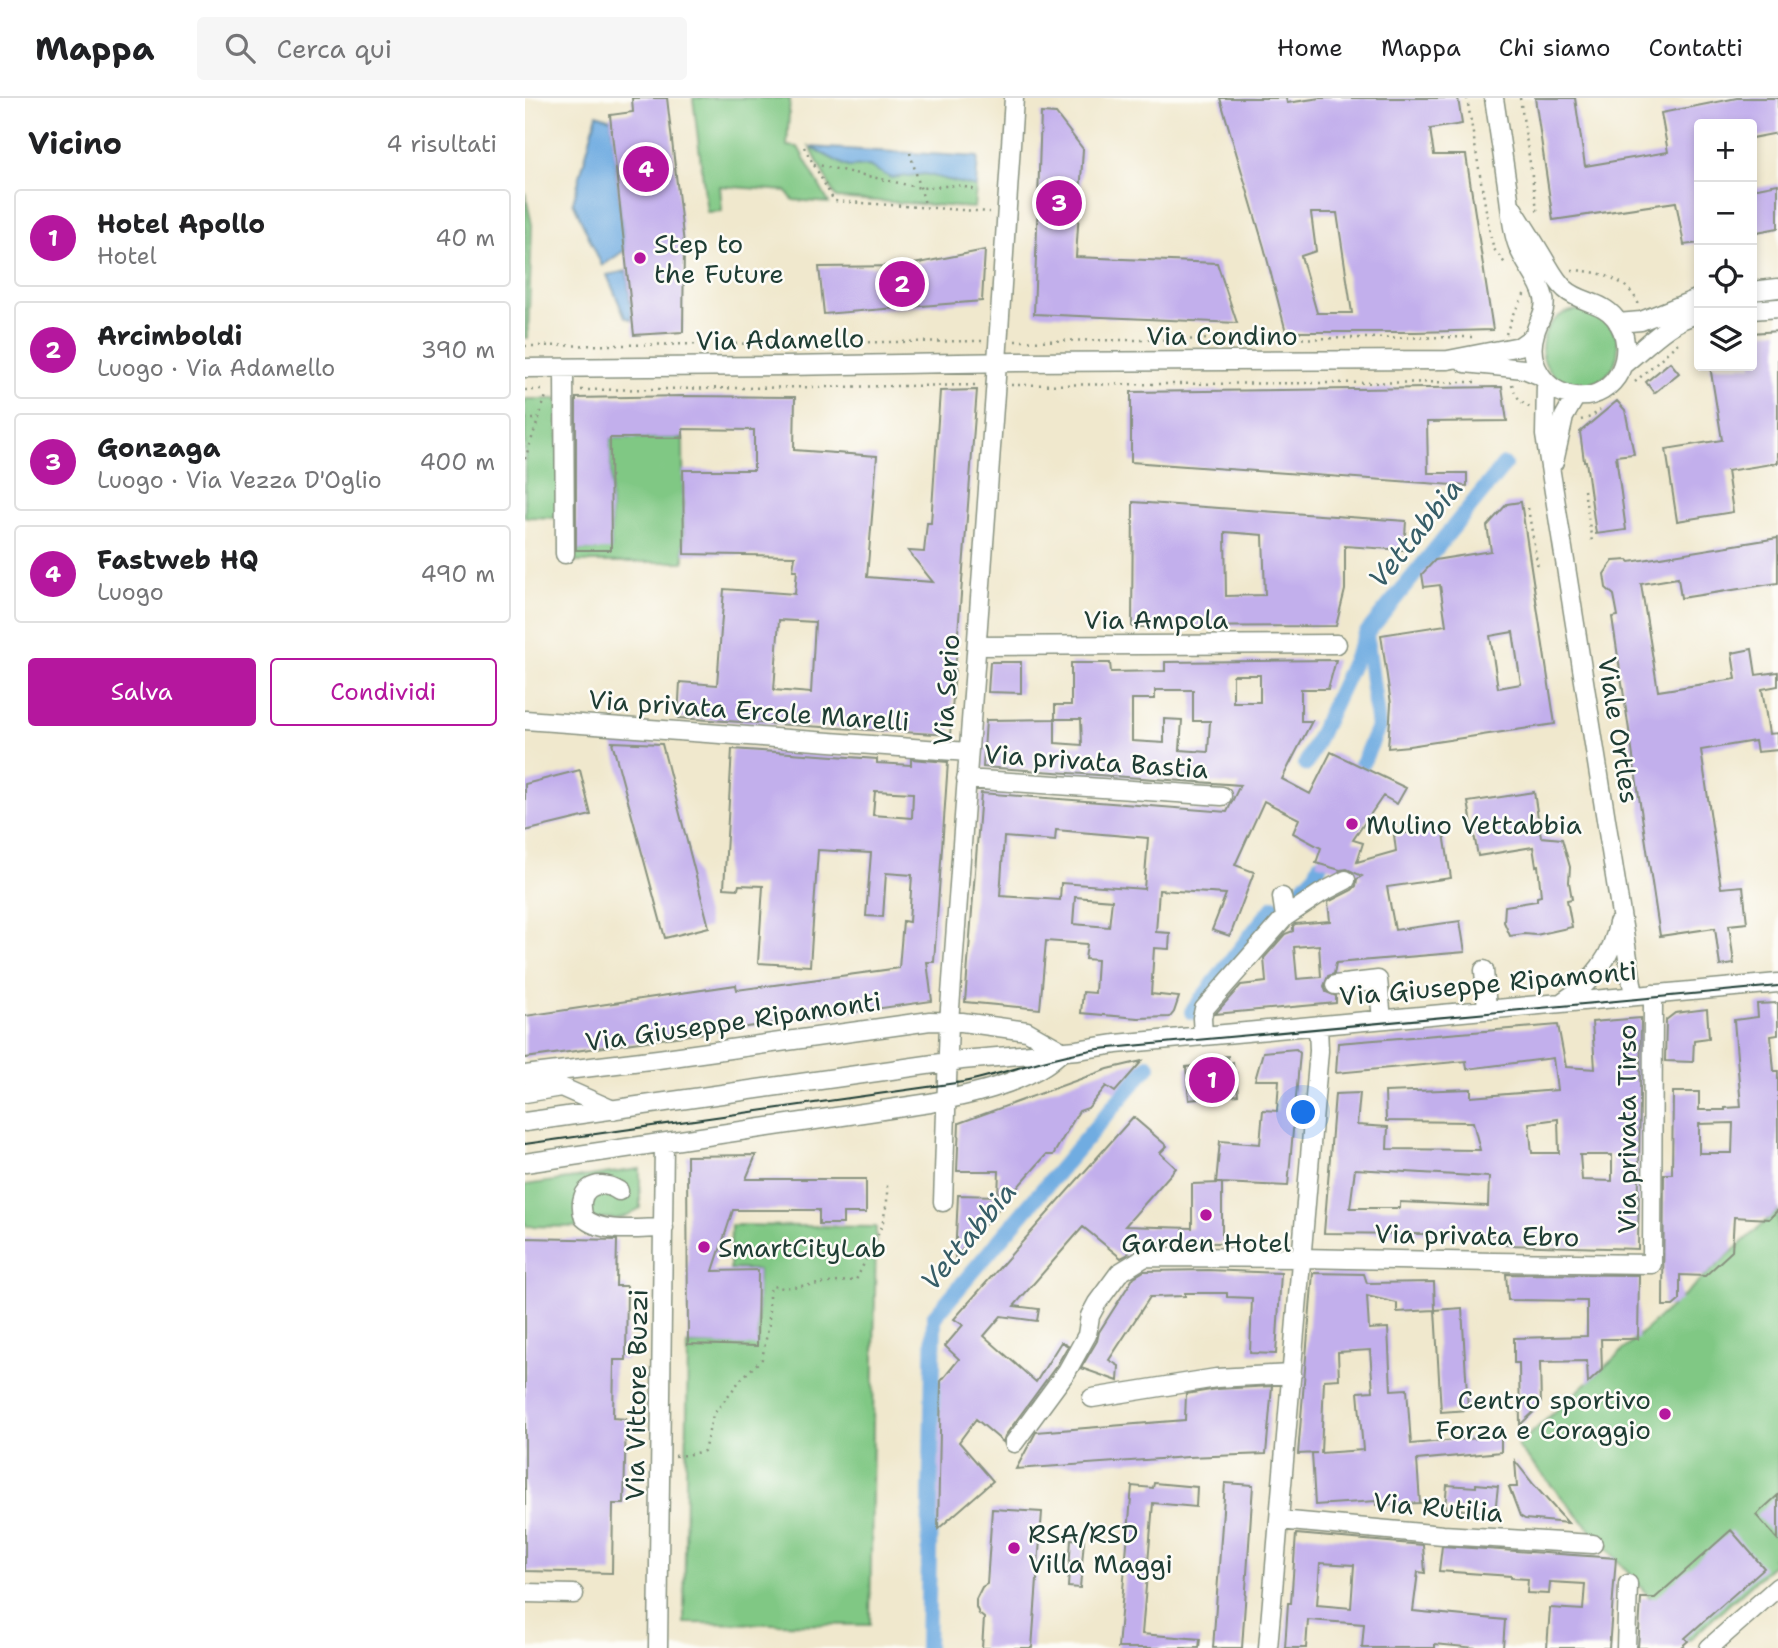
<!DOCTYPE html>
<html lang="it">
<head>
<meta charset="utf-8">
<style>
	body { margin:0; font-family:"Shantell Sans",sans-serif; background:#f6f6f6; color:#202124 }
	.controls { position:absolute; right:21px; top:21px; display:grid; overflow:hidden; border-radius:7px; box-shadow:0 4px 10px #0003 }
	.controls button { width:63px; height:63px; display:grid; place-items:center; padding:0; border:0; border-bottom:2px solid #e0e0e0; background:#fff; color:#202124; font:35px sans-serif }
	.you { position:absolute; left:779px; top:1015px; width:24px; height:24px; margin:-18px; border:5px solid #fff; border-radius:50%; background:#1a73e8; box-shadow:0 0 0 10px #1a73e833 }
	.badge { display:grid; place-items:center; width:46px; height:46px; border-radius:50%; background:#b5179e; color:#fff; font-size:23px; font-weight:700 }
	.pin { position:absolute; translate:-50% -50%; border:4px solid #fff; box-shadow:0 2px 7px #0006 }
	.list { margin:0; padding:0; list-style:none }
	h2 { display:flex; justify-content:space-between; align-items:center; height:91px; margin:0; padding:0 28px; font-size:30px }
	h2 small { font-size:23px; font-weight:400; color:#757577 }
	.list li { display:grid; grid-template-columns:46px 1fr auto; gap:21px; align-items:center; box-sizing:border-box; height:98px; margin:0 14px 14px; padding:0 14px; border:2px solid #e0e0e0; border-radius:7px }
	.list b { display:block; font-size:26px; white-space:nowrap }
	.list p { margin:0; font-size:23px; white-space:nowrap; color:#757577 }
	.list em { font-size:23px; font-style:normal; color:#757577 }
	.actions { display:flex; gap:14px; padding:21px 28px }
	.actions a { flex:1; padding:16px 0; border:2px solid #b5179e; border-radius:7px; text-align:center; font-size:24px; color:#b5179e }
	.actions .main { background:#b5179e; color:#fff }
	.icon { flex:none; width:38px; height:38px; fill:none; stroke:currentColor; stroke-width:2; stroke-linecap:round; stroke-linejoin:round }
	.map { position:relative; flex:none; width:1253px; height:1550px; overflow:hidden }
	header { display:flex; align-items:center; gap:42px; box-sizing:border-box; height:98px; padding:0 35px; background:#fff; border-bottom:2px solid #e0e0e0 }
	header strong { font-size:33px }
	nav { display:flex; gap:38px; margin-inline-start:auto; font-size:24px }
	.search { width:490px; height:63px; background:#f6f6f6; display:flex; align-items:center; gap:18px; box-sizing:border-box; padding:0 24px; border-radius:7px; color:#757577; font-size:26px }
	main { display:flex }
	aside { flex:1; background:#fff }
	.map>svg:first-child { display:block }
	.green { fill:#80c884; stroke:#50825c; stroke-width:2 }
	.water { fill:#6face1; stroke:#47748a; stroke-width:2 }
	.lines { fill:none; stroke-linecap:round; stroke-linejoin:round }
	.canal { stroke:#6face1; stroke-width:16 }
	.building { fill:#c2afec; fill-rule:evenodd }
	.minor-casing { stroke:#889280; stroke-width:21 }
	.path { stroke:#889280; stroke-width:2.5; stroke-dasharray:2 5; stroke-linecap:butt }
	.minor { stroke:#fff; stroke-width:18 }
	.tram { stroke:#1f3d34; stroke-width:2 }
	.poi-dot { fill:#b5179e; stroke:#fdfcf7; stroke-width:2.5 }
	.labels { text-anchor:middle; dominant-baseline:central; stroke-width:5; stroke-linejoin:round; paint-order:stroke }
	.poi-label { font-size:26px; fill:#1f3d34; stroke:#fdfcf7; text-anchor:start }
	.street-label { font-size:26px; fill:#1f3d34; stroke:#fdfcf7 }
	.water-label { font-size:28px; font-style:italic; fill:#375e68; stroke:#fdfcf7 }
</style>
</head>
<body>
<header>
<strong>Mappa</strong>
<div class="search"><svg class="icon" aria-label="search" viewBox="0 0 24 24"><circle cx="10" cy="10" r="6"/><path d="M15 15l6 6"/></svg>Cerca qui</div>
<nav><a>Home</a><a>Mappa</a><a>Chi siamo</a><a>Contatti</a></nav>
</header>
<main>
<aside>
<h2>Vicino<small>4 risultati</small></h2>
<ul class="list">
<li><span class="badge">1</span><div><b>Hotel Apollo</b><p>Hotel</p></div><em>40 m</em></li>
<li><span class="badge">2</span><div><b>Arcimboldi</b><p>Luogo · Via Adamello</p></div><em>390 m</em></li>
<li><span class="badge">3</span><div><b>Gonzaga</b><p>Luogo · Via Vezza D'Oglio</p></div><em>400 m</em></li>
<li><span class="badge">4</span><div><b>Fastweb HQ</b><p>Luogo</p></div><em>490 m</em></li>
</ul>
<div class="actions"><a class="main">Salva</a><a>Condividi</a></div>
</aside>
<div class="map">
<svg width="1253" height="1550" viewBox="0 0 1253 1550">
	<rect width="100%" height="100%" fill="#fdfcf7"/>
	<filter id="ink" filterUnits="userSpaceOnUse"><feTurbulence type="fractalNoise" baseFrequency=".0143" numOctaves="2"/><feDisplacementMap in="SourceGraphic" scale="14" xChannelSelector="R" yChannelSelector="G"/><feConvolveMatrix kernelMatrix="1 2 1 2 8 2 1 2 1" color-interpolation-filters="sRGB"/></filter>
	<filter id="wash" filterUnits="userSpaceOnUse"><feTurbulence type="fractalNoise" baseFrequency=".00686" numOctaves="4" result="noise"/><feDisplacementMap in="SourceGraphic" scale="28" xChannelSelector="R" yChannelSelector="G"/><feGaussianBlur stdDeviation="1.57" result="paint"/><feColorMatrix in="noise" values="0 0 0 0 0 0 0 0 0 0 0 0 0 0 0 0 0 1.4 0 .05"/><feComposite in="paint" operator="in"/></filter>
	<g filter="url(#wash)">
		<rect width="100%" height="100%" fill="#f0e8cd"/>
		<!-- green -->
		<path class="green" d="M168,0H265L262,48L273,49L304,105L268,102L261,93L195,88L197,113L182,114Z
			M285,49L323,69L344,68L366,79L400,76L451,89L449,110L311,100Z
			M0,94L7,127L3,240H0Z
			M1017 250a38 38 0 1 1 76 0a38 38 0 1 1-76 0Z
			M0,301H33L34,420L0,419Z
			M85,340H158L159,464H46V452L86,451Z
			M115,1071V1110L102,1118L90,1121L78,1120L54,1129L0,1128V1087Z
			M1253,1112V1456L1248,1460L1251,1464L1163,1543L992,1348Z
			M206,1127L351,1129L345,1527L159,1525L163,1246L232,1247L233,1172L205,1171Z"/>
		<!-- water -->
		<path class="water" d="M72,16L86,21L100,152L77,168L48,104Z
			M285,49L453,59L451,89L400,76L366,80L344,68L323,69Z
			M102,173L107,222L100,219L82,177Z"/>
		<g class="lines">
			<!-- canal -->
			<path class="canal" d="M781,666L841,536
				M827,689L853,629L841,536L979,367
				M767,801L791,776L795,766
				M667,914L737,823L749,809
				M402,1550L409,1219L623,968"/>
		</g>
		<g id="blocks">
			<!-- building -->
			<path class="building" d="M107,0H142L159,146L158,234L109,237L85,17L108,14Z
				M695,0H761L762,5L795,0H933L937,26L905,31L909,57H941L968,232L890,234H761L739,149ZM786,115H812L827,215H792L776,158L791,153Z
				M1010,0H1050L1060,68L1143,54L1136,15L1212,0H1253V35L1227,40V26H1174V145L1159,147L1151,104L1028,122Z
				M516,15L531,16L558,51L551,159L692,165L712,225L509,216Z
				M1253,86V130L1227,135V91Z
				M460,152L457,203L299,216L294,169L379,168Z
				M1253,233V365L1202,373L1208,414L1152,423L1141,351L1197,342L1185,268H1227V235Z
				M1145,264L1154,275L1129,295L1121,284Z
				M977,289L982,323L902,324L903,375H942V388L606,364V294Z
				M452,292L425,637L153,620L155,584L192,587L199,491L270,496L272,472H268L270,458L159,456L158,372H229V332L158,331V340H85L86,452H51V300L158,298L270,299L269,352L352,358L342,479L408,484L383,453L399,454L402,425H406L415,293ZM254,522L290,524L286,595L249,592Z
				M1092,303L1100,312L1109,356L1091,358L1101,432L1071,436L1061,363H1059L1055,334Z
				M608,404L881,423L879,452L820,448V492L811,528L607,529ZM700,434L738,437L740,497L701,498Z
				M996,404L1030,626L884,648L863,650L866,606L856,537L921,527L915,487L899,489L897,476L910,462L966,453L962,428L982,406ZM988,534L996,586L973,590L965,538Z
				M1253,440V485L1156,500L1153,480L1116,486L1133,593L1211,581L1207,555L1227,551L1231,577L1253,574V588L1237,591L1244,636L1253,635V652L1232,654L1230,643L1176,652L1196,790L1218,788L1222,825L1204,827L1209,866L1195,868L1190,830L1135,838L1087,519L1093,518L1089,497L1081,490L1079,476L1088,463L1103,462L1105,464Z
				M811,562L803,591H776V623H787L757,681L785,696L806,654L881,690L872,706L858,698L828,742L838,745L832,764L871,753L869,737L918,729L926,780L862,789L870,832L935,823L940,854L811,865L809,876L803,878L799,888L801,894L811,898V905L690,916L716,887L741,884L739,860L760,836L768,833V828L770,826L805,823L803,804L827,792L831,788L832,781L837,778L822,771L815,772L791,765L796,750L768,735L774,721L739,703L710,767L729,774L705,838L687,832L701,796L634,792L631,834L645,835L644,851L629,850L626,896L654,899L649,914L645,919L613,920L556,915L558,894L570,895L572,862L560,861L562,846L521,843L515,911L440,904L456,695L702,714L715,687L458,669L461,622L530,621V607H546V565H585L586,574L640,573V564ZM708,577H735V604H708ZM630,592H668V623H685L683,654L655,652L657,622L639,621V645L607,643V601H630ZM530,621H556L557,647L530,645ZM531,732L623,740L619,791L536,785L535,802L475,798L479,739L530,743ZM550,799L587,802L584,829L548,826ZM794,847L796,879L772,881L769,849Z
				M465,564H496V595L463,594Z
				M87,644L137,646L184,829L140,840Z
				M207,651L352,661V665L386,667V661L423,664L409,864H402L407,903L0,960V918L211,887L212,892L374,870L378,823L384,824L387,777L361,775L358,819L341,818L346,755L293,752L285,868L233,865L238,788L214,787L213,791L199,790ZM350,693L388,695L387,720L348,717Z
				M55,672L66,717L0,733V686Z
				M1009,694L1016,739L1037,741L1045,769L1044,784L1047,801L1042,802L1047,829L1011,837L999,836L985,838L979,824L980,808L1012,803V799L1016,798L1013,767L1011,768L1008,749L953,758L943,704Z
				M1253,905V937L1246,938L1249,973H1253V1112L1244,1121L1209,1119L1207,1153L1180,1178L1155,1177V1202L1148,1208H1138L1139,1076H1147L1148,994H1174V1012H1200V1010L1216,1009L1209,922L1233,919L1232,906ZM1208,1025L1207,1055H1174V1026Z
				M1182,911L1184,940L1169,942L1168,964L1140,963L1141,922L1150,915Z
				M1116,920L1113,1151L980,1147L979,1137L799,1135L810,996L835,995L832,1027L863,1029L862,1051L955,1052L948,1024L861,1023L860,994L946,991V999L1032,992L1028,960L942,971L941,963L811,975L813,945L1033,927L1041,969L1070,971L1067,924ZM1033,1021L1034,1055H1007L1004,1025ZM1055,1057H1087V1083L1057,1082ZM830,1071L964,1079L963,1108L875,1104V1110H825Z
				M771,951L775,955L763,1088L697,1085V1145L612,1144L602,1157L596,1160L558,1129L489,1208L514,1211L512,1223L476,1218L459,1238L511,1284L536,1244L543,1248L532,1267L480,1338L478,1344L451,1321L434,1344L468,1383L413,1431L416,1283L434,1261L420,1248L438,1227L429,1221L608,1019L642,1048L635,1055L651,1070L600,1128L667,1130V1086L697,1085H691L695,1043L735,1046L738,1012L752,1013L754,982H730L738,954Z
				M703,958V965L708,964L709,975H711L713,997L664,1002L661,969L689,966L688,959Z
				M617,963L590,994L581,988L563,1010L554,1013L528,1057H521L430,1160L433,1097L473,1098L474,1073H432L434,1025L583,971Z
				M231,1057L221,1081H341V1115H318V1126H294V1112H208L188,1173L233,1172L232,1248L163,1246L162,1058Z
				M0,1140L92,1142L91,1188H102L101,1262H89L88,1320L101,1321L99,1406H88L87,1475L0,1473Z
				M683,1172L756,1175L751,1256L725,1255L727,1200L702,1199V1195H660V1198L625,1199L584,1262L594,1268L593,1283L556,1270L572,1243L574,1234L609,1179L619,1173Z
				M788,1175L839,1176L842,1185L909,1184L910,1212L872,1214V1205L842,1198L844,1231L863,1230L866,1292L882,1291L886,1346L976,1338V1354L892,1362L895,1405L851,1407V1403L790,1407L787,1355H792L773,1356ZM845,1252L848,1293L833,1294L838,1352L796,1355L799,1282L814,1281L813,1254Z
				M981,1176L1114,1177L1113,1241H1076L1077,1272L1063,1285L1062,1263L1015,1264L1016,1307L995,1327L994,1265H989V1240L1062,1238V1203L983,1202Z
				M937,1210L943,1312L916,1314L910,1212Z
				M747,1288L741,1356L663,1359L491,1371L511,1334L660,1322L661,1296L692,1291Z
				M990,1363L1009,1387L1043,1425L1000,1421L995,1418L984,1389H992Z
				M629,1385L672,1389L671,1409L628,1405L617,1536L675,1541L674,1550H593L607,1388L628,1390Z
				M700,1385L728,1387L717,1550H688Z
				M951,1386L973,1388L970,1415L920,1410L922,1387L951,1389Z
				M1253,1397V1442L1231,1417Z
				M467,1411L517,1414L507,1550H457L459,1520L454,1516L451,1509V1501L457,1489L462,1486Z
				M1206,1432L1239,1470L1160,1540L1163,1543L1155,1550H1113L1116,1500H1130Z
				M771,1436L898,1447L900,1475L893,1474L888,1513L980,1522L978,1550H951L910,1546V1550H837L839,1526L783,1522L781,1550H760L763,1505H766ZM795,1465L829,1467L826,1510L792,1507Z
				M546,1441L559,1442L555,1490L543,1489Z
				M917,1448L1091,1460L1084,1550H1022L1025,1510L1058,1512L1060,1486L1025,1484L1024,1496L1002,1495L1003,1481L986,1480V1478L914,1473Z"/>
		</g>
	</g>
	<g filter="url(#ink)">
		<use href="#blocks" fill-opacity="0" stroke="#889280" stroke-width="2"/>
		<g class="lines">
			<defs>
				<path id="minor" d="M969,0C974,33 979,67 984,100C986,115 987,133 993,148C999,166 1015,181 1019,200C1022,213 1013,223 1010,235C1001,264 1019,294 1050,298C1092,303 1115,252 1090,220C1077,203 1055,205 1040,191C1031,183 1025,171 1019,161C1008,142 996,124 985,106
					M1227,193L1253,190
					M1227,212L1253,210
					M1093,225L1116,223L1174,200
					M940,265L999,271L1016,278
					M1099,266C1122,248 1144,222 1174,216
					M0,270L260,268L491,264L923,262L995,248L1009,238
					M39,270L40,456
					M1021,285L1020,337L1109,898
					M1029,364L1039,319L1051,298
					M452,548L812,546
					M0,622L443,654
					M441,681L697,698
					M757,799L760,819
					M959,872L962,912
					M810,887L853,882L857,921
					M1036,905C1065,886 1088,860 1093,825
					M678,938L677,920L679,911L760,819L796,795L821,782
					M0,977L133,961L405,923L437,924L502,933L537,953
					M0,995L36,989L88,1012
					M0,1024L437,962L552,952L591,946L678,938L1253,885
					M0,1065L405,1005C442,997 488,988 520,967C526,963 531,958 537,954
					M94,1093C70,1078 50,1093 59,1120C76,1136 116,1130 139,1130
					M418,1104L424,924L470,295L489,0
					M567,1300L691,1280L767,1276
					M489,1345L542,1273L562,1237L565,1218L572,1205L594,1175L620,1159L776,1160L968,1164L1127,1166L1128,896
					M754,1422L918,1437L1068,1446
					M0,1495L49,1496
					M133,1550L139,1045
					M743,1550L794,953L793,927
					M1101,1550L1103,1486
					M1184,1550L1253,1489"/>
			</defs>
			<!-- minor casing -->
			<use href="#minor" class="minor-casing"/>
			<!-- path -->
			<path class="path" d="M942,0L965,136L969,151L982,168
				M995,0L1013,117
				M279,49L309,103L465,114
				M385,55L401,109
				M289,66L396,90L433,87L451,92
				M1047,172C1073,173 1103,180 1114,207
				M981,236L988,216L1000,195
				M490,243L949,239
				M0,248L459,243
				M1110,284L1154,244
				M987,286C990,297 995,305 1006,310
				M486,287L952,284
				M0,292H21
				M56,292L455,287
				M0,321H12
				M1056,322L1066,319L1075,312
				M0,361L22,295
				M1059,392L1067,444
				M1003,410L1013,470
				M150,1358L161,1357L179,1353L188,1317L217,1280L237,1261L244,1226V1195L247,1188L258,1190L331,1182L357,1128L362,1104V1087"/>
			<!-- minor -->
			<use href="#minor" class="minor"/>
			<!-- tram -->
			<path class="tram" d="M0,1046L438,984C483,975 527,957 574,951L1253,888"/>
		</g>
	</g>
	<!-- markers -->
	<g class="poi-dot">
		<circle cx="115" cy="160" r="7"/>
		<circle cx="827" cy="726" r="7"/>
		<circle cx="681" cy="1117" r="7"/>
		<circle cx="179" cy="1149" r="7"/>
		<circle cx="1140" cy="1316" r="7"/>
		<circle cx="489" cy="1450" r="7"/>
	</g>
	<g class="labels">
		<!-- poi labels -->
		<g class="poi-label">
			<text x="129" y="145">Step to<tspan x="129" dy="30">the Future</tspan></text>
			<text x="841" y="726">Mulino Vettabbia</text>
			<text x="681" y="1144" text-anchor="middle">Garden Hotel</text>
			<text x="193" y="1149">SmartCityLab</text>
			<text x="1126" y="1301" text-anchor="end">Centro sportivo<tspan x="1126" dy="30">Forza e Coraggio</tspan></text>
			<text x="503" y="1435">RSA/RSD<tspan x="503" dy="30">Villa Maggi</tspan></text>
		</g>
		<!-- street labels -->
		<g class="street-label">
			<text x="697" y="237">Via Condino</text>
			<text transform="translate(255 241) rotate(-1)">Via Adamello</text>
			<text x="631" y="521">Via Ampola</text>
			<text transform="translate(421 592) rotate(-86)">Via Serio</text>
			<text transform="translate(224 612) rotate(4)">Via privata Ercole Marelli</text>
			<text transform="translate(1094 632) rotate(81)">Viale Ortles</text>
			<text transform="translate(571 663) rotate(4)">Via privata Bastia</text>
			<text transform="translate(963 885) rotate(-5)">Via Giuseppe Ripamonti</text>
			<text transform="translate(208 923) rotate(-8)">Via Giuseppe Ripamonti</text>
			<text transform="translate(1101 1031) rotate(-90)">Via privata Tirso</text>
			<text transform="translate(952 1137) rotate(1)">Via privata Ebro</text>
			<text transform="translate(111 1297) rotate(-89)">Via Vittore Buzzi</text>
			<text transform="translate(913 1409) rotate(5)">Via Rutilia</text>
		</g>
		<!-- water labels -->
		<g class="water-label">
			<text transform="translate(890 435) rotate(-51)">Vettabbia</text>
			<text transform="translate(443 1138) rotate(-50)">Vettabbia</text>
		</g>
	</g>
</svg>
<div class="controls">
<button>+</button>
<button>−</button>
<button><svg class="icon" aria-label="locate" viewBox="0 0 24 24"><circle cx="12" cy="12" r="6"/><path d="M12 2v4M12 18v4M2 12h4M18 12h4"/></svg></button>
<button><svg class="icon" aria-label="layers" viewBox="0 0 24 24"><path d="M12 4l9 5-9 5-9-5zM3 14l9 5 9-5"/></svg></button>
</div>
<div class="you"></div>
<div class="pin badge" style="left:687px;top:982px">1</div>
<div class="pin badge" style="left:377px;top:186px">2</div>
<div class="pin badge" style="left:534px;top:105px">3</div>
<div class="pin badge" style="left:121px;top:71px">4</div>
</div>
</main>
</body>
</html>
